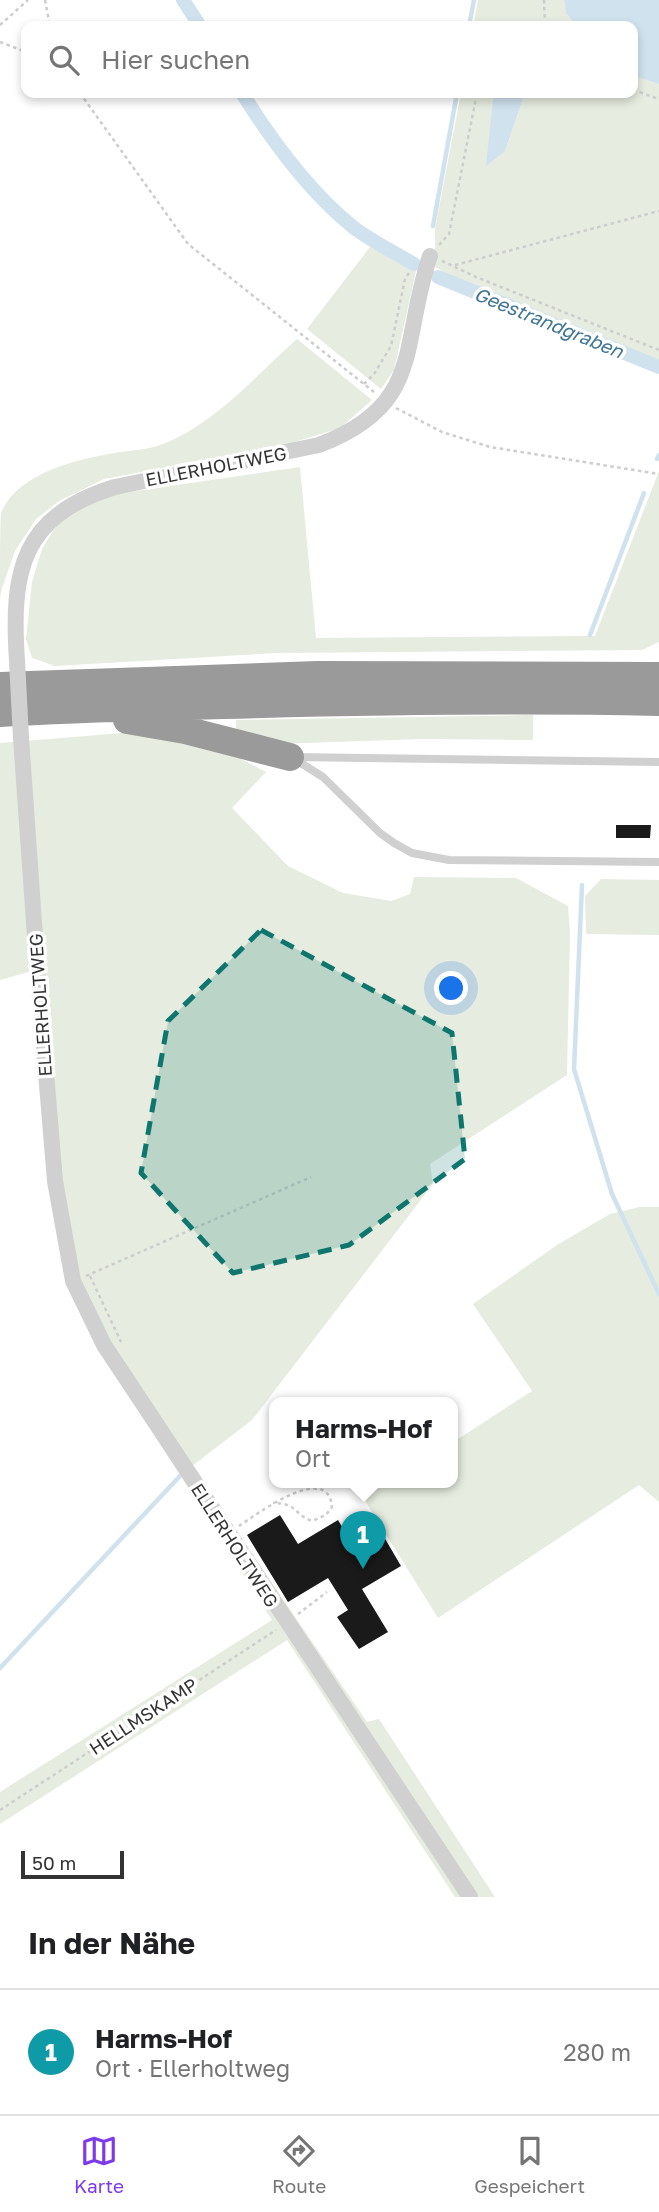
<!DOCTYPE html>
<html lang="de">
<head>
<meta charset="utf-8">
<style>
	body { margin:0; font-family:"Golos Text",sans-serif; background:#f6f6f6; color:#202124 }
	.scale { position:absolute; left:21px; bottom:18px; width:103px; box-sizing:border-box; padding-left:7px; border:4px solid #333; border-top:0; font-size:19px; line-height:24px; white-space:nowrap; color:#333; -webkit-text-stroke:5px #fff; paint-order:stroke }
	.you { position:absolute; left:452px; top:989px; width:24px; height:24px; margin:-18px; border:5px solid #fff; border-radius:50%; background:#1a73e8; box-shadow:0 0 0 10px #1a73e833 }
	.badge { display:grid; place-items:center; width:46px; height:46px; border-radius:50%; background:#7c3aed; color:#fff; font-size:23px; font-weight:700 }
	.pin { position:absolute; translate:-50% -58px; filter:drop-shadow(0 2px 4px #0008) }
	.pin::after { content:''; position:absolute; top:37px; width:24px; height:21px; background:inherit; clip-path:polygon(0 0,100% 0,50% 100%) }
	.popup { position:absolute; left:269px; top:1397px; width:189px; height:91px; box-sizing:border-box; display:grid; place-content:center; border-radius:14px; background:#fff; filter:drop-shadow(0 2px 5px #0005); font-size:23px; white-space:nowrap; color:#757577 }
	.popup b { font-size:26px; color:#202124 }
	.popup::after { content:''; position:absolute; left:50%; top:100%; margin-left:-14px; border:14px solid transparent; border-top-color:#fff }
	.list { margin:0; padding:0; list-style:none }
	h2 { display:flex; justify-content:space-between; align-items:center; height:91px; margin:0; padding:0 28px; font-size:30px }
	h2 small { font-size:23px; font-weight:400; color:#757577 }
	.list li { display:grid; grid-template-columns:46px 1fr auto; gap:21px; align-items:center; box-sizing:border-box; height:126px; padding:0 28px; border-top:2px solid #e0e0e0 }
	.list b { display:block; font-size:26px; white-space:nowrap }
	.list p { margin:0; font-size:23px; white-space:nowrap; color:#757577 }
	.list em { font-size:23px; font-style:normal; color:#757577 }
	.icon { flex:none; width:38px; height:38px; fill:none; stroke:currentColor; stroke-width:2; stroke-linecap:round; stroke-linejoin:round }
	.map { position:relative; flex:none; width:659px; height:1897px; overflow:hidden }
	.search { position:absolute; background:#fff; box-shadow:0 4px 10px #0003; left:21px; right:21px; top:21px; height:77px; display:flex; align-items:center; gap:18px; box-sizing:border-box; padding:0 24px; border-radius:14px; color:#757577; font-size:26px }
	.sheet { height:217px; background:#fff }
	nav { display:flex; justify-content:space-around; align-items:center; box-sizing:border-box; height:98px; border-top:2px solid #e0e0e0; background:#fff; font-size:19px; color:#757577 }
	nav a { display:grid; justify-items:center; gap:4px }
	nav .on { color:#7c3aed }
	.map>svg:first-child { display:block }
	.green { fill:#e6ecdf }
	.water { fill:#cfe2ee }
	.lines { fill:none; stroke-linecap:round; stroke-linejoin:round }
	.stream { stroke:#cfe2ee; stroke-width:4.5 }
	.canal { stroke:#cfe2ee; stroke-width:14 }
	.building { fill:#1a1a1a }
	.path { stroke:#cdcdcd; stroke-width:2.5; stroke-dasharray:3.5 3.5; stroke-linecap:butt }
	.lane { stroke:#d0d0d0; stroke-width:8 }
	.street { stroke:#d0d0d0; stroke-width:16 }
	.highway { stroke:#9a9a9a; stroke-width:28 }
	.street-bridge { stroke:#d0d0d0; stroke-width:16 }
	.marked { fill:#0f766e; fill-opacity:0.2; stroke:#0f766e; stroke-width:5; stroke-dasharray:14 9; stroke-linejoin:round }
	.labels { text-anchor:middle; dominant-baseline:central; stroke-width:7; stroke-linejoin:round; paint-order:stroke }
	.street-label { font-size:18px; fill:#333; stroke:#fff }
	.water-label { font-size:19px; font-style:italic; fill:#3f7597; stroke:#fff }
</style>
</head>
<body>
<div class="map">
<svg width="659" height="1897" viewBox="0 0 659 1897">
	<rect width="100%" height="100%" fill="#fff"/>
	<!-- green -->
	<path class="green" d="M478,0H564L566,13L576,26H473Z
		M633,76L659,84V364L466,284L435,267V229L461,93H496L493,100L505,151L524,96L531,93H633Z
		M370,247L416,271L394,370L381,389L307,329Z
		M297,339L372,400L340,428L285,445L104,479L59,501L36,519L15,551L2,588L0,598C0,583 0,522 1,513C17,473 78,459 115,453C131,450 148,450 163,444C216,423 255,376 297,339Z
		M300,467L316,638L595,636L659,471V642L642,650L276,653L55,666L32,658L26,639L32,582L42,549L54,529L75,509L115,494Z
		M533,715V740L422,739L276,744L236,734V720Z
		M135,732L232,754L266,772L232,808L288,866L343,893L391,901L410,894L414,877L516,878L568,906L570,933L567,1075L430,1164L433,1184L252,1420L192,1466L367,1722L379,1719L495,1897H455L287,1640L0,1824V1792L272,1620L98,1346L69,1283L32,971L0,980V743Z
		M601,879L659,880V935L586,934L585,896Z
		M640,1207H659V1502L639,1485L438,1618L354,1483H452V1443L532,1391L473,1304L557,1245L610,1214Z"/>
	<!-- water -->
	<path class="water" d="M564,0H659V84L633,76V26H576L566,13Z
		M496,93H531L524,96L505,151L486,166L493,100Z"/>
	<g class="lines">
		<!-- stream -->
		<path class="stream" d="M469,26L474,0
			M433,226L457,93
			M657,459L659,455
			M590,635L644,493
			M582,885L574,1069L612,1194L659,1294
			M0,1668L180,1476"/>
		<!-- canal -->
		<path class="canal" d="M183,0L200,26
			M242,93C272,141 308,191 353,227C371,241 394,252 414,264
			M438,277L659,367"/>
	</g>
	<!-- building -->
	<path class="building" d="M616,825H651L650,838H616Z
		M280,1515L298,1544L338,1520L358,1553L384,1537L401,1566L362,1589L388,1632L359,1649L337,1617L348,1610L328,1578L288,1602L247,1535Z"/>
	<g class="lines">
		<!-- path -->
		<path class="path" d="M45,0L50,26
			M544,0L545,26
			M0,25L28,0
			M0,42L26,52
			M633,90L659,99
			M80,93L188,244L374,392
			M439,245L449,234L477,93
			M442,261L476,277L659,350
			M455,265L659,211
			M364,384L374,374L391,346L405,279L409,273
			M396,408L442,432L490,447L659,474
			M86,1276L311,1177
			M90,1276L121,1342
			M239,1526C257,1514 328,1461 332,1507L326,1515L312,1521C294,1515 298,1503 273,1503
			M298,1614L327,1592
			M0,1810L276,1630"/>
		<!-- lane -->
		<path class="lane" d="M293,757L659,762
			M293,758L323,777L380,833L394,843L412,853L449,860L659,862"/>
		<!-- street -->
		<path class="street" d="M17,661C11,571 21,516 115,487L319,445C425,405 400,344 430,256
			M21,738L37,965L55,1181L73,1281L104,1345L470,1897"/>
		<!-- highway -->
		<path class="highway" d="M0,686L318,675L659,676
			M0,713C74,708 149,707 223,705C368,701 514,699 659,702
			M127,720L185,730L290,757"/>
		<!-- street-bridge -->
		<path class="street-bridge" d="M17,661L21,738"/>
	</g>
	<!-- marked area -->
	<path class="marked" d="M261,930L452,1033L465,1159L349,1245L233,1273L141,1173L168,1021Z"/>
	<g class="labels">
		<!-- street labels -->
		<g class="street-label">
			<text transform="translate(216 466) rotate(-11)">ELLERHOLTWEG</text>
			<text transform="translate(40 1005) rotate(-94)">ELLERHOLTWEG</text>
			<text transform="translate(235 1545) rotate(57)">ELLERHOLTWEG</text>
			<text transform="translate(143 1716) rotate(-33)">HELLMSKAMP</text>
		</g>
		<!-- water labels -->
		<g class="water-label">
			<text transform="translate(549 322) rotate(22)">Geestrandgraben</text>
		</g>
	</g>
</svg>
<div class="scale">50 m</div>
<div class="you"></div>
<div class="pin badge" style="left:363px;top:1569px;background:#0f9aa8">1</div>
<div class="popup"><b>Harms-Hof</b>Ort</div>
<div class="search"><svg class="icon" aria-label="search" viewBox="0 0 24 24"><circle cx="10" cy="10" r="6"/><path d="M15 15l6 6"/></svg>Hier suchen</div>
</div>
<section class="sheet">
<h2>In der Nähe<small></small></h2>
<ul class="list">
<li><span class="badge" style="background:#0f9aa8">1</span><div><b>Harms-Hof</b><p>Ort · Ellerholtweg</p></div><em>280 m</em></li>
</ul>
</section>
<nav>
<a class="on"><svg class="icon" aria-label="map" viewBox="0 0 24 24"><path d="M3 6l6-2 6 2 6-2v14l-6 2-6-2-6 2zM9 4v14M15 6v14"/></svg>Karte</a>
<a><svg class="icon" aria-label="directions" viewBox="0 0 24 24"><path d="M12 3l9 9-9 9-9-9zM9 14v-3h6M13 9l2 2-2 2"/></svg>Route</a>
<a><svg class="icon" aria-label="saved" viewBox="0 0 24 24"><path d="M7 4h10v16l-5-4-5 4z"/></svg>Gespeichert</a>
</nav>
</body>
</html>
